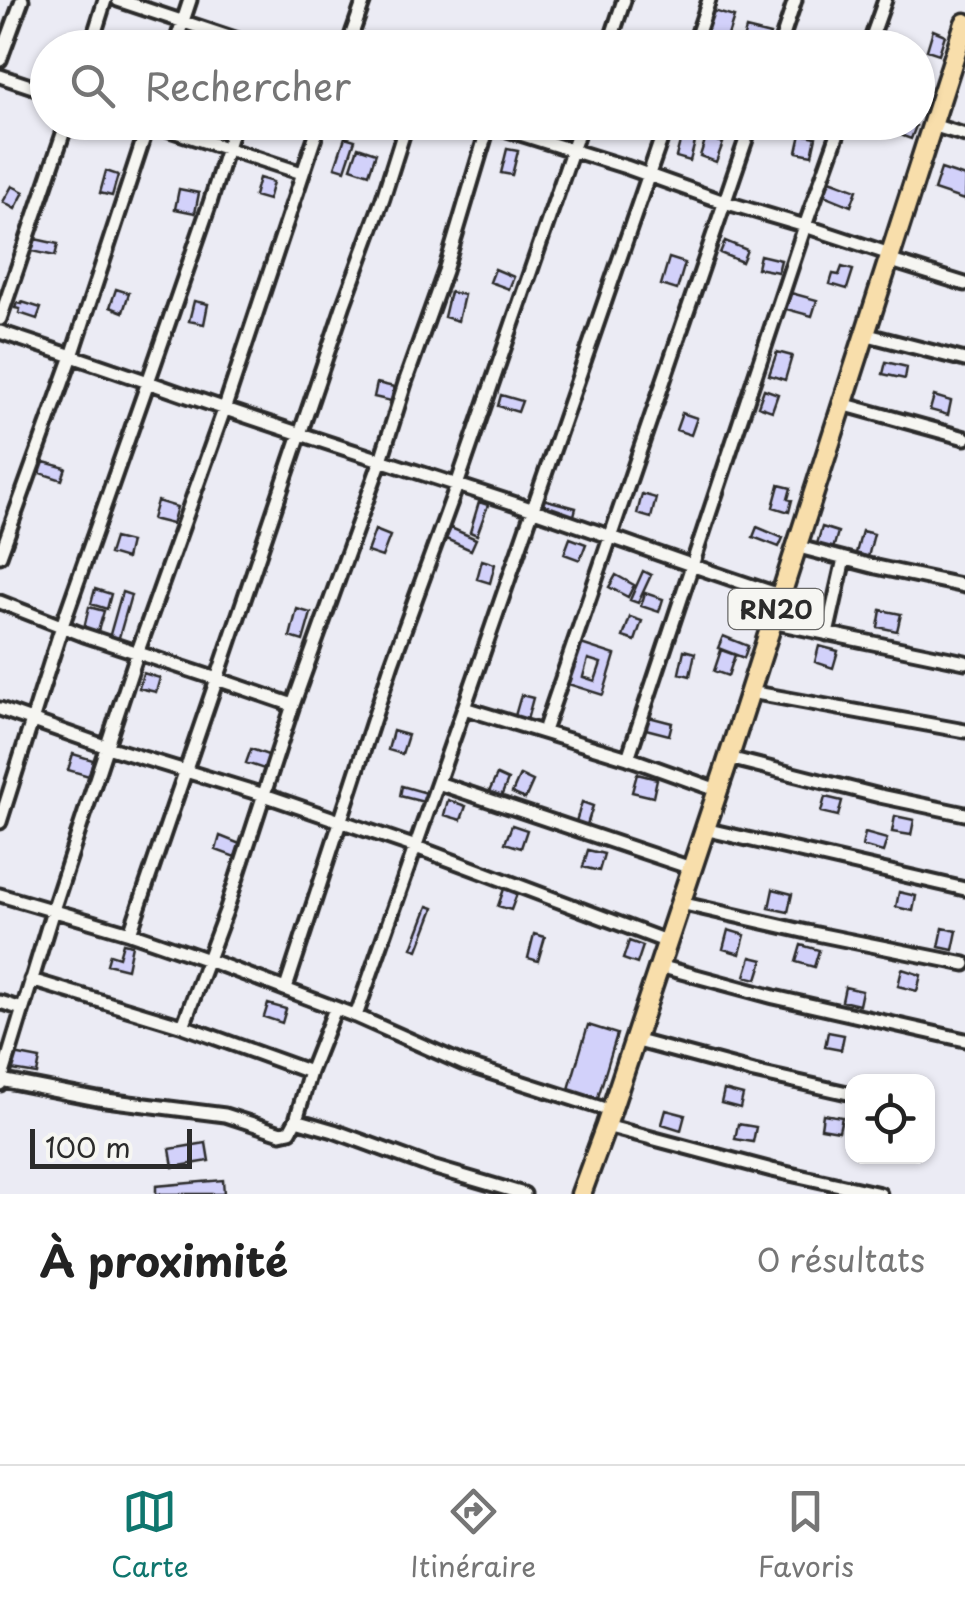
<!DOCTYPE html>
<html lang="fr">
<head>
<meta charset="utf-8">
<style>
	body { margin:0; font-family:"Playpen Sans",sans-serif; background:#f6f6f6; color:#222 }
	.controls { position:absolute; right:30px; bottom:30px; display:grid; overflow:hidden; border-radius:20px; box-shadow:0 2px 8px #0004 }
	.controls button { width:90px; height:90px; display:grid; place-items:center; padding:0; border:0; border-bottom:2px solid #e0e0e0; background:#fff; color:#222; font:50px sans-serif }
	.scale { position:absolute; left:30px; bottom:25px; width:162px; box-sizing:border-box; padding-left:10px; border:5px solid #2b2b2b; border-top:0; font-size:28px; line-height:35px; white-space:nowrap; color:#2b2b2b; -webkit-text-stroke:8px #f6f6f2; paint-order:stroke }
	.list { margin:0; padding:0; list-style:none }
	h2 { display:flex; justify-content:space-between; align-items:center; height:130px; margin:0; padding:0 40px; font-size:42px }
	h2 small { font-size:32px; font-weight:400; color:#767676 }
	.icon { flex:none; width:55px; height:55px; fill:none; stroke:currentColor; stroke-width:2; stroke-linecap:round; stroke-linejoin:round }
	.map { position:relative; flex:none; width:965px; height:1194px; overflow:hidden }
	.search { position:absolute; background:#fff; box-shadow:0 2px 8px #0004; left:30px; right:30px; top:30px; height:110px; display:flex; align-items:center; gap:25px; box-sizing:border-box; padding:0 35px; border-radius:55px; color:#767676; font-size:38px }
	.sheet { height:270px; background:#fff }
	nav { display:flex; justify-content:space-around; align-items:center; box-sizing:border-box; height:140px; border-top:2px solid #e0e0e0; background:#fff; font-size:28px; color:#767676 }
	nav a { display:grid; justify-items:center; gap:5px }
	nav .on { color:#0f766e }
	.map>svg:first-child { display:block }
	.building { fill:#d2d1fa; stroke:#2b2b2b; stroke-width:2.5; fill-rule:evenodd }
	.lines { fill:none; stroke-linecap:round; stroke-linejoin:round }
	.minor-casing { stroke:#2b2b2b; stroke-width:19 }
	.primary-casing { stroke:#2b2b2b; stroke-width:25 }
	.minor { stroke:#f6f6f2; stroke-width:11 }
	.primary { stroke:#f8deab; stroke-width:18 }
	.labels { text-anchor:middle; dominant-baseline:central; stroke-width:8; stroke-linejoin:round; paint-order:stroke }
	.shield { fill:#f6f6f2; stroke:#686867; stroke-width:2.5 }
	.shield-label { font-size:25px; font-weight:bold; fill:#2b2b2b }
</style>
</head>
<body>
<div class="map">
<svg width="965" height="1194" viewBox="0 0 965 1194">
	<rect width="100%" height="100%" fill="#ebebf4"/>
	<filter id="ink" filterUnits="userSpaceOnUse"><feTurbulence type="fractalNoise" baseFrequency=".01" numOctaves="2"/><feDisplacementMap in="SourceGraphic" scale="20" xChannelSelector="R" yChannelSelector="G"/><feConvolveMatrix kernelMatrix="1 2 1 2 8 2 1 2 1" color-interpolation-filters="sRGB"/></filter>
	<g filter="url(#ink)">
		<!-- building -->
		<path class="building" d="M710,10L734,17L726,42L703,35Z
			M746,29L770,35L767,46L743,40Z
			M933,30L945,35L939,54L927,50Z
			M895,122L916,126L911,139L892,132Z
			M801,134L816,137L812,155L797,152Z
			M345,137L355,140L345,170L335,167Z
			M706,137L723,143L716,162L700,156Z
			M681,138L695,142L690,161L676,157Z
			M358,147L376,153L369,174L351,168Z
			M507,149L518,151L512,175L501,173Z
			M941,169L965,177L964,200L934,190Z
			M106,171L118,175L112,196L100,193Z
			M259,178L273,182L268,200L254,196Z
			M830,180L857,190L851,206L824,195Z
			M12,186L24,192L15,209L3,202Z
			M179,189L199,193L195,213L175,209Z
			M35,239L58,244L55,256L32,251Z
			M725,241L747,250L742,262L720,253Z
			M760,255L781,260L778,272L757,268Z
			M669,258L685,263L677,290L661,285Z
			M842,267L853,270L847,289L830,284L833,274L839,275Z
			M495,269L514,277L509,289L490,282Z
			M116,289L129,293L123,312L110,307Z
			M450,292L464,295L458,321L444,317Z
			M791,293L817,300L812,316L786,309Z
			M194,301L208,304L204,324L189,321Z
			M22,302L41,308L37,319L19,313L20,309L15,308L17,303L22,304Z
			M777,352L792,356L785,380L769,375Z
			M886,362L907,367L905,379L883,374Z
			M377,383L394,387L391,401L374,397Z
			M764,389L778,394L772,411L758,406Z
			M501,395L522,401L518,412L498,406Z
			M934,396L951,401L948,415L930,410Z
			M682,413L697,418L691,435L676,430Z
			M44,462L66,468L62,480L40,473Z
			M779,485L791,488L788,499L792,500L789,512L773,507Z
			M642,494L656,498L651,518L637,514Z
			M543,499L576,508L573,519L540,510Z
			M157,501L177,507L172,524L152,519Z
			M479,502L488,505L477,535L470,532Z
			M757,527L783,538L779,547L753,537Z
			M822,527L838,532L833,549L817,544Z
			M451,528L476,539L471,550L446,539Z
			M375,530L390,536L382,557L367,552Z
			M862,531L874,534L868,557L856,553Z
			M114,538L130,542L126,559L109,554Z
			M570,538L586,544L580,560L564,554Z
			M482,560L495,564L490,583L477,579Z
			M643,571L651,575L638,603L630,600Z
			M616,575L634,585L628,597L609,587Z
			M95,589L111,594L107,609L91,604Z
			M122,592L131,595L118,641L109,638Z
			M645,593L663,599L659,612L641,606Z
			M753,593L768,599L761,619L746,614Z
			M89,607L104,611L98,631L84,628Z
			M297,609L311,613L303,641L290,637Z
			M881,610L901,614L897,631L878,627Z
			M630,617L642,621L635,641L623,637Z
			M723,636L748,646L744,658L718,648Z
			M581,644L615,655L603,695L568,684ZM588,659L601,663L595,681L583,677Z
			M819,646L838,651L833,668L815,662Z
			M684,650L695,653L690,676L679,673Z
			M721,650L735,655L728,676L714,671Z
			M143,673L160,678L156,692L139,688Z
			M521,695L533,698L527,720L515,716Z
			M645,716L672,723L669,735L642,728Z
			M393,731L408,735L402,754L388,750Z
			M251,749L271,756L267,770L246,763Z
			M73,754L93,760L89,776L68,770Z
			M637,774L657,779L653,797L632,792Z
			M497,775L508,780L500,799L488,794Z
			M520,775L533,781L525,799L512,793Z
			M402,786L427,793L424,802L400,796Z
			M825,797L842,801L838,816L821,812Z
			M448,800L466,806L461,820L444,815Z
			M582,802L593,806L586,828L575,825Z
			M895,816L914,820L911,835L892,832Z
			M512,825L527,830L521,848L505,843Z
			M865,833L887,839L883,852L862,846Z
			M220,836L240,844L235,857L216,850Z
			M588,850L604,854L599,871L583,867Z
			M505,886L518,891L511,910L498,906Z
			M773,889L792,894L788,912L769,908Z
			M899,892L916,896L913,911L896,907Z
			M428,906L434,908L418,950L412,948Z
			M943,928L957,931L953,950L939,947Z
			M728,930L745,935L740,954L723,949Z
			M534,934L545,937L538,961L528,958Z
			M629,941L643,946L637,964L623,959Z
			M123,943L132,945L127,969L107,964L110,954L119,957Z
			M801,945L819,950L814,967L796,962Z
			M751,957L763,960L757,979L745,976Z
			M902,969L921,975L917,991L898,986Z
			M845,987L862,991L859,1005L842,1001Z
			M268,1004L286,1009L282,1023L264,1017Z
			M588,1025L617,1034L596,1104L567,1096Z
			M828,1032L844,1035L841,1050L825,1047Z
			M14,1054L40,1059L37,1074L12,1070Z
			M724,1090L743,1095L740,1108L721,1103Z
			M666,1110L685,1115L681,1130L662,1124Z
			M823,1114L842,1117L839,1131L821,1128Z
			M738,1124L756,1127L753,1142L735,1139Z
			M206,1143L209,1161L173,1167L170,1149Z
			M223,1180L224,1194H156V1186Z"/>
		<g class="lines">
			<defs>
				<path id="minor" d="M118,0L262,48
					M90,48L105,0
					M174,48L190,0
					M347,48L364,0
					M608,48L624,0
					M693,48L709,0
					M779,48L795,0
					M868,48L885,0
					M0,60L22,0
					M0,76L48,92
					M145,122L302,173
					M235,122L210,203L148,382C270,426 395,464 519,505C606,534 692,567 780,595
					M667,122L464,708L628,758L805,226L890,254
					M485,123L626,167L724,202L805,226L842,122
					M932,125L965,135
					M888,260L965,284
					M0,319L67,122
					M0,332L72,356L149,122
					M864,334L965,360
					M842,404L965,438
					M795,546L876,567L965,586
					M0,556L72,356L148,382L62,626L0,822
					M0,602L84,635L217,679L130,933
					M772,622L965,662
					M827,634L844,559
					M750,692L965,731
					M293,705L217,679L344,304L383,198L407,122
					M0,709L107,747L264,795L416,847L668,942
					M544,731L752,122
					M628,758L717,790
					M729,758L880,796L965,814
					M438,783L691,868
					M704,829L965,889
					M0,895L130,933L208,960L356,1016L464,1064L611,1111
					M680,903L807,932L965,964
					M659,966L774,997L965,1040
					M31,980L183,1026
					M286,988L392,663L457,485L582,122
					M0,1002L22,1009
					M335,1009L310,1072L183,1026L226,911L293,705L381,460L406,380L445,271L489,124
					M356,1016L464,708
					M634,1040L754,1072L852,1094
					M310,1072L296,1120L334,1131L432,1167L524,1194
					M1,1080L98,1099L225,1115L281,1133L290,1131L296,1120
					M0,1084L53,910L138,651L224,410L320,122
					M606,1126L772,1170L880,1194"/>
				<path id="primary" d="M581,1194L606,1126L726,766L965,23"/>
			</defs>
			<!-- minor casing -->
			<use href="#minor" class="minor-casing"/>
			<!-- primary casing -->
			<use href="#primary" class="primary-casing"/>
			<!-- minor -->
			<use href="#minor" class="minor"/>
			<!-- primary -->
			<use href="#primary" class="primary"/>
		</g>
	</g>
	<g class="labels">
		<!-- shield labels -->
		<rect class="shield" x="728.5" y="589" width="95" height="40" rx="8"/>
		<g class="shield-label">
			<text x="776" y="609">RN20</text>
		</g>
	</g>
</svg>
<div class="controls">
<button><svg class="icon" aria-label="locate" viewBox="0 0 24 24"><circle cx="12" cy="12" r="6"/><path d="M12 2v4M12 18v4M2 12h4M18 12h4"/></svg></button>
</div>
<div class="scale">100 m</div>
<div class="search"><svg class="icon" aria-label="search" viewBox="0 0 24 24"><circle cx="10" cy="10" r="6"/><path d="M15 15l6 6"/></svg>Rechercher</div>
</div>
<section class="sheet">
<h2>À proximité<small>0 résultats</small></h2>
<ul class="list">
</ul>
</section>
<nav>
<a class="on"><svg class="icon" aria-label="map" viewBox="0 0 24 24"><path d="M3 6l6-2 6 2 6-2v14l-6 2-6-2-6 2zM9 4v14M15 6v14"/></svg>Carte</a>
<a><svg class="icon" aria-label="directions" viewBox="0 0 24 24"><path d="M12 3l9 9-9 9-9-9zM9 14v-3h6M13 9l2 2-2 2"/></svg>Itinéraire</a>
<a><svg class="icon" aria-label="saved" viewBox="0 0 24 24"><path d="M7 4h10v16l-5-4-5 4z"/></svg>Favoris</a>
</nav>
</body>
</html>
